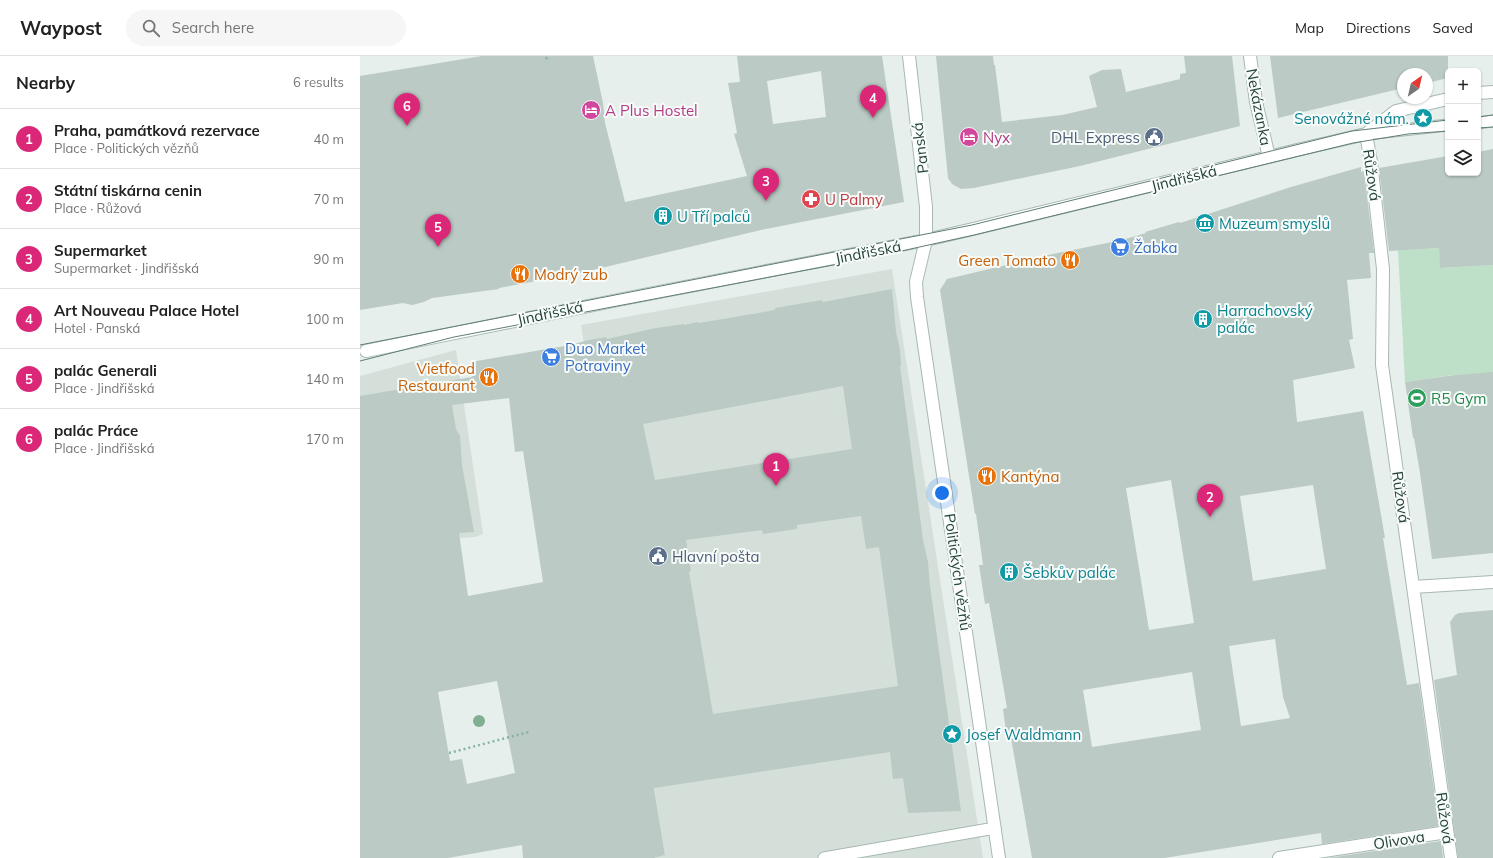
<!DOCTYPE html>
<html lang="en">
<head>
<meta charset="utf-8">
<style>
	body { margin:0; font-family:Mulish,sans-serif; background:#f6f6f6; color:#222 }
	.controls { position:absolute; right:12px; top:12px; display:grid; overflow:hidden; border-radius:6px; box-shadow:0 1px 3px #0004 }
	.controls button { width:36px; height:36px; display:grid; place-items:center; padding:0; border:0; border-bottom:1px solid #e0e0e0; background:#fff; color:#222; font:20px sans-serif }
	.compass { position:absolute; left:1037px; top:12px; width:36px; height:36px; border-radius:50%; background:#fff; box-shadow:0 1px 3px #0004; rotate:34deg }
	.you { position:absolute; left:582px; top:437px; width:14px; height:14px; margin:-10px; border:3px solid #fff; border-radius:50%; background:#1a73e8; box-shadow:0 0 0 6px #1a73e833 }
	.badge { display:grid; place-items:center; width:26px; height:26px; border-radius:50%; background:#db2777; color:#fff; font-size:13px; font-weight:700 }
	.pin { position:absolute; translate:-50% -33px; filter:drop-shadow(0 1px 2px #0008) }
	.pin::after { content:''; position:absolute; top:21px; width:14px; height:12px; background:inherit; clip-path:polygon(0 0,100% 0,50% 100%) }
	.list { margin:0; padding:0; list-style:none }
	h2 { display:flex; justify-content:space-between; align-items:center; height:52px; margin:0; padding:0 16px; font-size:17px }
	h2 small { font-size:13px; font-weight:400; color:#767676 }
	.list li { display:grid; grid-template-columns:26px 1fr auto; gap:12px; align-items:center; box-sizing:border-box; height:60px; padding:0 16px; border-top:1px solid #e0e0e0 }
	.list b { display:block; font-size:15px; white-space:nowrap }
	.list p { margin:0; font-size:13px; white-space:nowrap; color:#767676 }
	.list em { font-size:13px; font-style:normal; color:#767676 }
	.icon { flex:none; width:22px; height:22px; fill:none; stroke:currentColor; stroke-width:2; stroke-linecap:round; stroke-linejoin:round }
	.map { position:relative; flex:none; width:1133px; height:802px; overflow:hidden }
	header { display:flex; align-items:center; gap:24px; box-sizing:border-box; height:56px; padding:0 20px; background:#fff; border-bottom:1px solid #e0e0e0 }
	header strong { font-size:19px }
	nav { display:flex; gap:22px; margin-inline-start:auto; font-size:14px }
	.search { width:280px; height:36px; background:#f6f6f6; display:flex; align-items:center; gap:10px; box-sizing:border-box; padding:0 14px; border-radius:22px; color:#767676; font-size:15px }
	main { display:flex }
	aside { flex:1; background:#fff }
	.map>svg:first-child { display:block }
	.built { fill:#d4dfda }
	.green { fill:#bfe0c8 }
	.building { fill:#bbcac4; fill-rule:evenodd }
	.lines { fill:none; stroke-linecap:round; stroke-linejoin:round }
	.service-casing { stroke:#a8b8b2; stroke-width:13 }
	.minor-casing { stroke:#a8b8b2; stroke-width:14 }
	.path { stroke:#86b3a5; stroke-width:2.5; stroke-dasharray:2 3; stroke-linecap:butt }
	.service { stroke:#fff; stroke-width:11 }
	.minor { stroke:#fff; stroke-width:12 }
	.tram { stroke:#5f7d75; stroke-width:1 }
	.tree { fill:#80af93 }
	.labels { text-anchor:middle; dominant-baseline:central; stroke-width:4; stroke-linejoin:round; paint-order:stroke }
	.street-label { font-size:15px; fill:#24423a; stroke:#f7fbf9 }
	.hotel-label { font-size:15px; fill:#b23c85; stroke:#f7fbf9; text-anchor:start }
	.culture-label { font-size:15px; fill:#0d838f; stroke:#f7fbf9; text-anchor:start }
	.service-label { font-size:15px; fill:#4e5e75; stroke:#f7fbf9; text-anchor:end }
	.health-label { font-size:15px; fill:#be3a42; stroke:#f7fbf9; text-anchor:start }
	.shop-label { font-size:15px; fill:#366cbe; stroke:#f7fbf9; text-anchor:start }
	.food-label { font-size:15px; fill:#c56008; stroke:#f7fbf9; text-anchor:end }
	.leisure-label { font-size:15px; fill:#27864d; stroke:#f7fbf9; text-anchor:start }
</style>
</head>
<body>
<header>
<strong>Waypost</strong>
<div class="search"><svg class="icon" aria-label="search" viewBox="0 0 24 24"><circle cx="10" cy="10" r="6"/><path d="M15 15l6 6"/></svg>Search here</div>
<nav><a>Map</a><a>Directions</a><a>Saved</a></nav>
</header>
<main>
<aside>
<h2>Nearby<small>6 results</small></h2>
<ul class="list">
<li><span class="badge">1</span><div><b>Praha, památková rezervace</b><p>Place · Politických vězňů</p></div><em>40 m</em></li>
<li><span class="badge">2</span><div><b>Státní tiskárna cenin</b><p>Place · Růžová</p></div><em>70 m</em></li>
<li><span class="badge">3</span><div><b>Supermarket</b><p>Supermarket · Jindřišská</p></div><em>90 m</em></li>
<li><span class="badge">4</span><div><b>Art Nouveau Palace Hotel</b><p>Hotel · Panská</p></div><em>100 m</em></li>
<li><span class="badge">5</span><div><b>palác Generali</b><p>Place · Jindřišská</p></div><em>140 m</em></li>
<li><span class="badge">6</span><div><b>palác Práce</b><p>Place · Jindřišská</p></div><em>170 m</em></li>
</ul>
</aside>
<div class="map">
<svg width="1133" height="802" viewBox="0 0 1133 802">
	<rect width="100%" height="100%" fill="#e6efeb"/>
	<!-- built -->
	<path class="built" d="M532,213L623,802H294L305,799L221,269Z
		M96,294L123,478L115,481L101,482L0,498V320Z"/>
	<!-- green -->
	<path class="green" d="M1079,192L1081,212L1133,209V316L1097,344L1092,319L1045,326L1038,194Z"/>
	<!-- building -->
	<path class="building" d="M122,0H233L243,47L245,67L265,146L387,120L374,78L377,77L368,27L380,26L377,0H522L544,146L401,174L220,217L139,232V233L72,242L64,246L52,249L43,247L0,254V20ZM461,15L466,61L413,68L407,25Z
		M576,0H633L634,9H635L642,66L702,59L737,51L729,20L742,14L761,13L766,36L820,23V18L826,17L824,0H872L880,70L720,110L614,132L601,133L592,128L588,122Z
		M910,0H1088V22L1067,27V18H1043V32L918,62Z
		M1133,93V209L1080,212L1079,192L1029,195L1019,112L1088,100V117H1118V96Z
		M1001,111V116L1004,115L1014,197H1009L1011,222L987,224L993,283L989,284L995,312L933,324L937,366L1003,355L1025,482H1023L1047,629L1059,627L1079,770L962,788L961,777L804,802H672L651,682L647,683L643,653L647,652L629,547L625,548L619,509H623L616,458H615L606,401L580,234L587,223L688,199L762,184L786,177L785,176L819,166L820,167L931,131ZM811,424L834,567L789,574L766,432ZM953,429L966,513L893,525L880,440ZM915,583L923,641L930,662L881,670L869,590ZM832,616L841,674L732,691L723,634Z
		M532,233L536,276L540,294L541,310H540L563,484L568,506L570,530L601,755L548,757L543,722L533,723L530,696L294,732L305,799L294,802H163L162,789L88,802H0V340L112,321L111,306L210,289L229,284L246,281L247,283L296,272L324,268V269L338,266L339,267L415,254V252L462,244L463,246ZM483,330L492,393L295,424L283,368ZM149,342L155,396L163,395L183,526L108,540L99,477L114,476L102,409L100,380L96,373L92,349ZM501,460L506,493L519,491L538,630L353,658L329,516L331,515L326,484L402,474L403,478L437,473V469ZM137,625L155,717L107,728L102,703L90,705L78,636Z
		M1133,316V497L1072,503L1060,417L1054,382H1053L1045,326L1087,320Z
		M1133,554V802H1098L1074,624L1097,619L1090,566L1095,559L1099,557Z
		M1081,785L1083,802H968Z"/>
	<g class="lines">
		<defs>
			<path id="service" d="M1118,67L1133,65
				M1006,78L1088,69
				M464,802L635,772"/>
			<path id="minor" d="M549,0L566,151V184L556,226L557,241L639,802
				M890,0L896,46L909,101
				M1118,37L1133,36
				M1006,78L1011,106L1023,213L1022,309L1091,802
				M6,295L263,243L566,184L613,173L937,94L1006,78L1036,55L1088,43
				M1053,531L1133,526
				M919,802L1087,776"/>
		</defs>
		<!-- service casing -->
		<use href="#service" class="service-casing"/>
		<!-- minor casing -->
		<use href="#minor" class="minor-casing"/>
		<!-- path -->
		<path class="path" d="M186,3L188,0
			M206,219L208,228
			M89,697L169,676"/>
		<!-- service -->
		<use href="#service" class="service"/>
		<!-- minor -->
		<use href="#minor" class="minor"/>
		<!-- tram -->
		<path class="tram" d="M1118,61L1133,59
			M1118,72L1133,71
			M0,289L612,169L992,75L1088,64
			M0,305L94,281L505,203L614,179L993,87L1048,78L1088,75"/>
	</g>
	<!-- trees -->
	<circle class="tree" cx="119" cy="665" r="6"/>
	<!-- icons -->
	<defs>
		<symbol id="hotel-disc" viewBox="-11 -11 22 22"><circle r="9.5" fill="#d1479c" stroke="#f7fbf9"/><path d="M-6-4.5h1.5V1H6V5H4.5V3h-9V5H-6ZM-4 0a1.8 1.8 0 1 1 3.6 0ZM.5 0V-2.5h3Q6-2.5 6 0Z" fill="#fff"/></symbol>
		<symbol id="sight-disc" viewBox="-11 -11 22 22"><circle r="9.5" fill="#0f9aa8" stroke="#f7fbf9"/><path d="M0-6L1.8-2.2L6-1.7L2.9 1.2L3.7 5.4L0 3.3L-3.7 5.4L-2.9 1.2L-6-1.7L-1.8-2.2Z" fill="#fff"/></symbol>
		<symbol id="civic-disc" viewBox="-11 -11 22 22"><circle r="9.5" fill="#5c6f8a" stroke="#f7fbf9"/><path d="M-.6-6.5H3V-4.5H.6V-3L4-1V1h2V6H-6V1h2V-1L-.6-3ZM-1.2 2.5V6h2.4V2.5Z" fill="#fff"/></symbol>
		<symbol id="pharmacy-disc" viewBox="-11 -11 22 22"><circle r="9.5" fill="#e0444e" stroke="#f7fbf9"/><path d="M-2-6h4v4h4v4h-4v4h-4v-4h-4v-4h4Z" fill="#fff"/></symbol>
		<symbol id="building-disc" viewBox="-11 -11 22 22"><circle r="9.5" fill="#0f9aa8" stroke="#f7fbf9"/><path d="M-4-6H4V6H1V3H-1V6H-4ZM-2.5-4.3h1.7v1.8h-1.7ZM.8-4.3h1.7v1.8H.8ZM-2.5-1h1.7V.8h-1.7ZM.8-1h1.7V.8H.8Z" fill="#fff"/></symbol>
		<symbol id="museum-disc" viewBox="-11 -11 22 22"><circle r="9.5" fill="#0f9aa8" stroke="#f7fbf9"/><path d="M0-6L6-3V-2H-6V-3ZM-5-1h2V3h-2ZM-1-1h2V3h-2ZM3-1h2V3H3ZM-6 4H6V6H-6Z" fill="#fff"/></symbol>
		<symbol id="supermarket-disc" viewBox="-11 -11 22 22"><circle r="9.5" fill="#3f7fe0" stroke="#f7fbf9"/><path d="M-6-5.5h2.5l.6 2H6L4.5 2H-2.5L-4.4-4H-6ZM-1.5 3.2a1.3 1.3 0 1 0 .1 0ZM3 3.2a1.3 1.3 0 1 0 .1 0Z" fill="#fff"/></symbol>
		<symbol id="restaurant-disc" viewBox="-11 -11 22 22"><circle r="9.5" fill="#e8710a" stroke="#f7fbf9"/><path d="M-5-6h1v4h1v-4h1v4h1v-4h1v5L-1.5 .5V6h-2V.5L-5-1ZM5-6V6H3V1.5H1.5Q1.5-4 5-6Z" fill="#fff"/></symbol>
		<symbol id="stadium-disc" viewBox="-11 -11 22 22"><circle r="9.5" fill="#2e9e5b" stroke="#f7fbf9"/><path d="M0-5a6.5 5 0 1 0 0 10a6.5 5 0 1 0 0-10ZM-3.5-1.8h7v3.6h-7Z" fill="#fff"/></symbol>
	</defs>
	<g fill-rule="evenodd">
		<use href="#hotel-disc" x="220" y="43" width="22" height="22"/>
		<use href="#sight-disc" x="1052" y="51" width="22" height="22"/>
		<use href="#hotel-disc" x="598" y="70" width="22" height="22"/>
		<use href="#civic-disc" x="783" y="70" width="22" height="22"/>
		<use href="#pharmacy-disc" x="440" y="132" width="22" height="22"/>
		<use href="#building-disc" x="292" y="149" width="22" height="22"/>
		<use href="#museum-disc" x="834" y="156" width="22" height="22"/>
		<use href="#supermarket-disc" x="749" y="180" width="22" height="22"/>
		<use href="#restaurant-disc" x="699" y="193" width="22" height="22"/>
		<use href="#restaurant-disc" x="149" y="207" width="22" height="22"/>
		<use href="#building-disc" x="832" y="252" width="22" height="22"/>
		<use href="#supermarket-disc" x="180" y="290" width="22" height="22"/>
		<use href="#restaurant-disc" x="118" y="310" width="22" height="22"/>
		<use href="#stadium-disc" x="1046" y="331" width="22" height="22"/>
		<use href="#restaurant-disc" x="616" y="409" width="22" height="22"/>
		<use href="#civic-disc" x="287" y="489" width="22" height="22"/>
		<use href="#building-disc" x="638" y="505" width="22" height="22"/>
		<use href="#sight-disc" x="581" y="667" width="22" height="22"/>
	</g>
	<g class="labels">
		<!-- street labels -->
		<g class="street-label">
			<text transform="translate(899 51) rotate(79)">Nekázanka</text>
			<text transform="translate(560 92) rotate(-97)">Panská</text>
			<text transform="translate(1012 119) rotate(82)">Růžová</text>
			<text transform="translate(824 122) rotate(-14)">Jindřišská</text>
			<text transform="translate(508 196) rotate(-11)">Jindřišská</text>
			<text transform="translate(190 257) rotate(-12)">Jindřišská</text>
			<text transform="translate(1041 441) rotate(82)">Růžová</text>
			<text transform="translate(598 516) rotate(82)">Politických vězňů</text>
			<text transform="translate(1085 762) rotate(82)">Růžová</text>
			<text transform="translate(1039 784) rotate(-9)">Olivova</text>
		</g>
		<!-- hotel labels -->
		<g class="hotel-label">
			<text x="245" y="54">A Plus Hostel</text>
			<text x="623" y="81">Nyx</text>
		</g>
		<!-- culture labels -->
		<g class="culture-label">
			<text x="1049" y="62" text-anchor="end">Senovážné nám.</text>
			<text x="317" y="160">U Tří palců</text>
			<text x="859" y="167">Muzeum smyslů</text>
			<text x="857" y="254">Harrachovský<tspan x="857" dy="17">palác</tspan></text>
			<text x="663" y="516">Šebkův palác</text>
			<text x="606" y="678">Josef Waldmann</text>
		</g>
		<!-- service labels -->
		<g class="service-label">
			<text x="780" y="81">DHL Express</text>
			<text x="312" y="500" text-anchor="start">Hlavní pošta</text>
		</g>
		<!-- health labels -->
		<g class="health-label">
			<text x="465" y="143">U Palmy</text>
		</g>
		<!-- shop labels -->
		<g class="shop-label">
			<text x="774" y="191">Žabka</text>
			<text x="205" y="292">Duo Market<tspan x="205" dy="17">Potraviny</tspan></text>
		</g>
		<!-- food labels -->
		<g class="food-label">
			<text x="696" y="204">Green Tomato</text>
			<text x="174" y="218" text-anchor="start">Modrý zub</text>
			<text x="115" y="312">Vietfood<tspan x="115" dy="17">Restaurant</tspan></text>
			<text x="641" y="420" text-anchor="start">Kantýna</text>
		</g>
		<!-- leisure labels -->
		<g class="leisure-label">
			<text x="1071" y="342">R5 Gym</text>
		</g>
	</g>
</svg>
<div class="controls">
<button>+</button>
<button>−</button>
<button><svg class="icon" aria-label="layers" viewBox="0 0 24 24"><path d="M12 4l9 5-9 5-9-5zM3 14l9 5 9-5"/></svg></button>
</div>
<svg class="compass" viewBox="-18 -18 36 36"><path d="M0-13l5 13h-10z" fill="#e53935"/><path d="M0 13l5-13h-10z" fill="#767676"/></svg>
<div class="you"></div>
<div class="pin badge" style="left:416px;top:430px">1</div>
<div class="pin badge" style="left:850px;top:461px">2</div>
<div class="pin badge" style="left:406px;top:145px">3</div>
<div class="pin badge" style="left:513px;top:62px">4</div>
<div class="pin badge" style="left:78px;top:191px">5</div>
<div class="pin badge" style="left:47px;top:70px">6</div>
</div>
</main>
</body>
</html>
